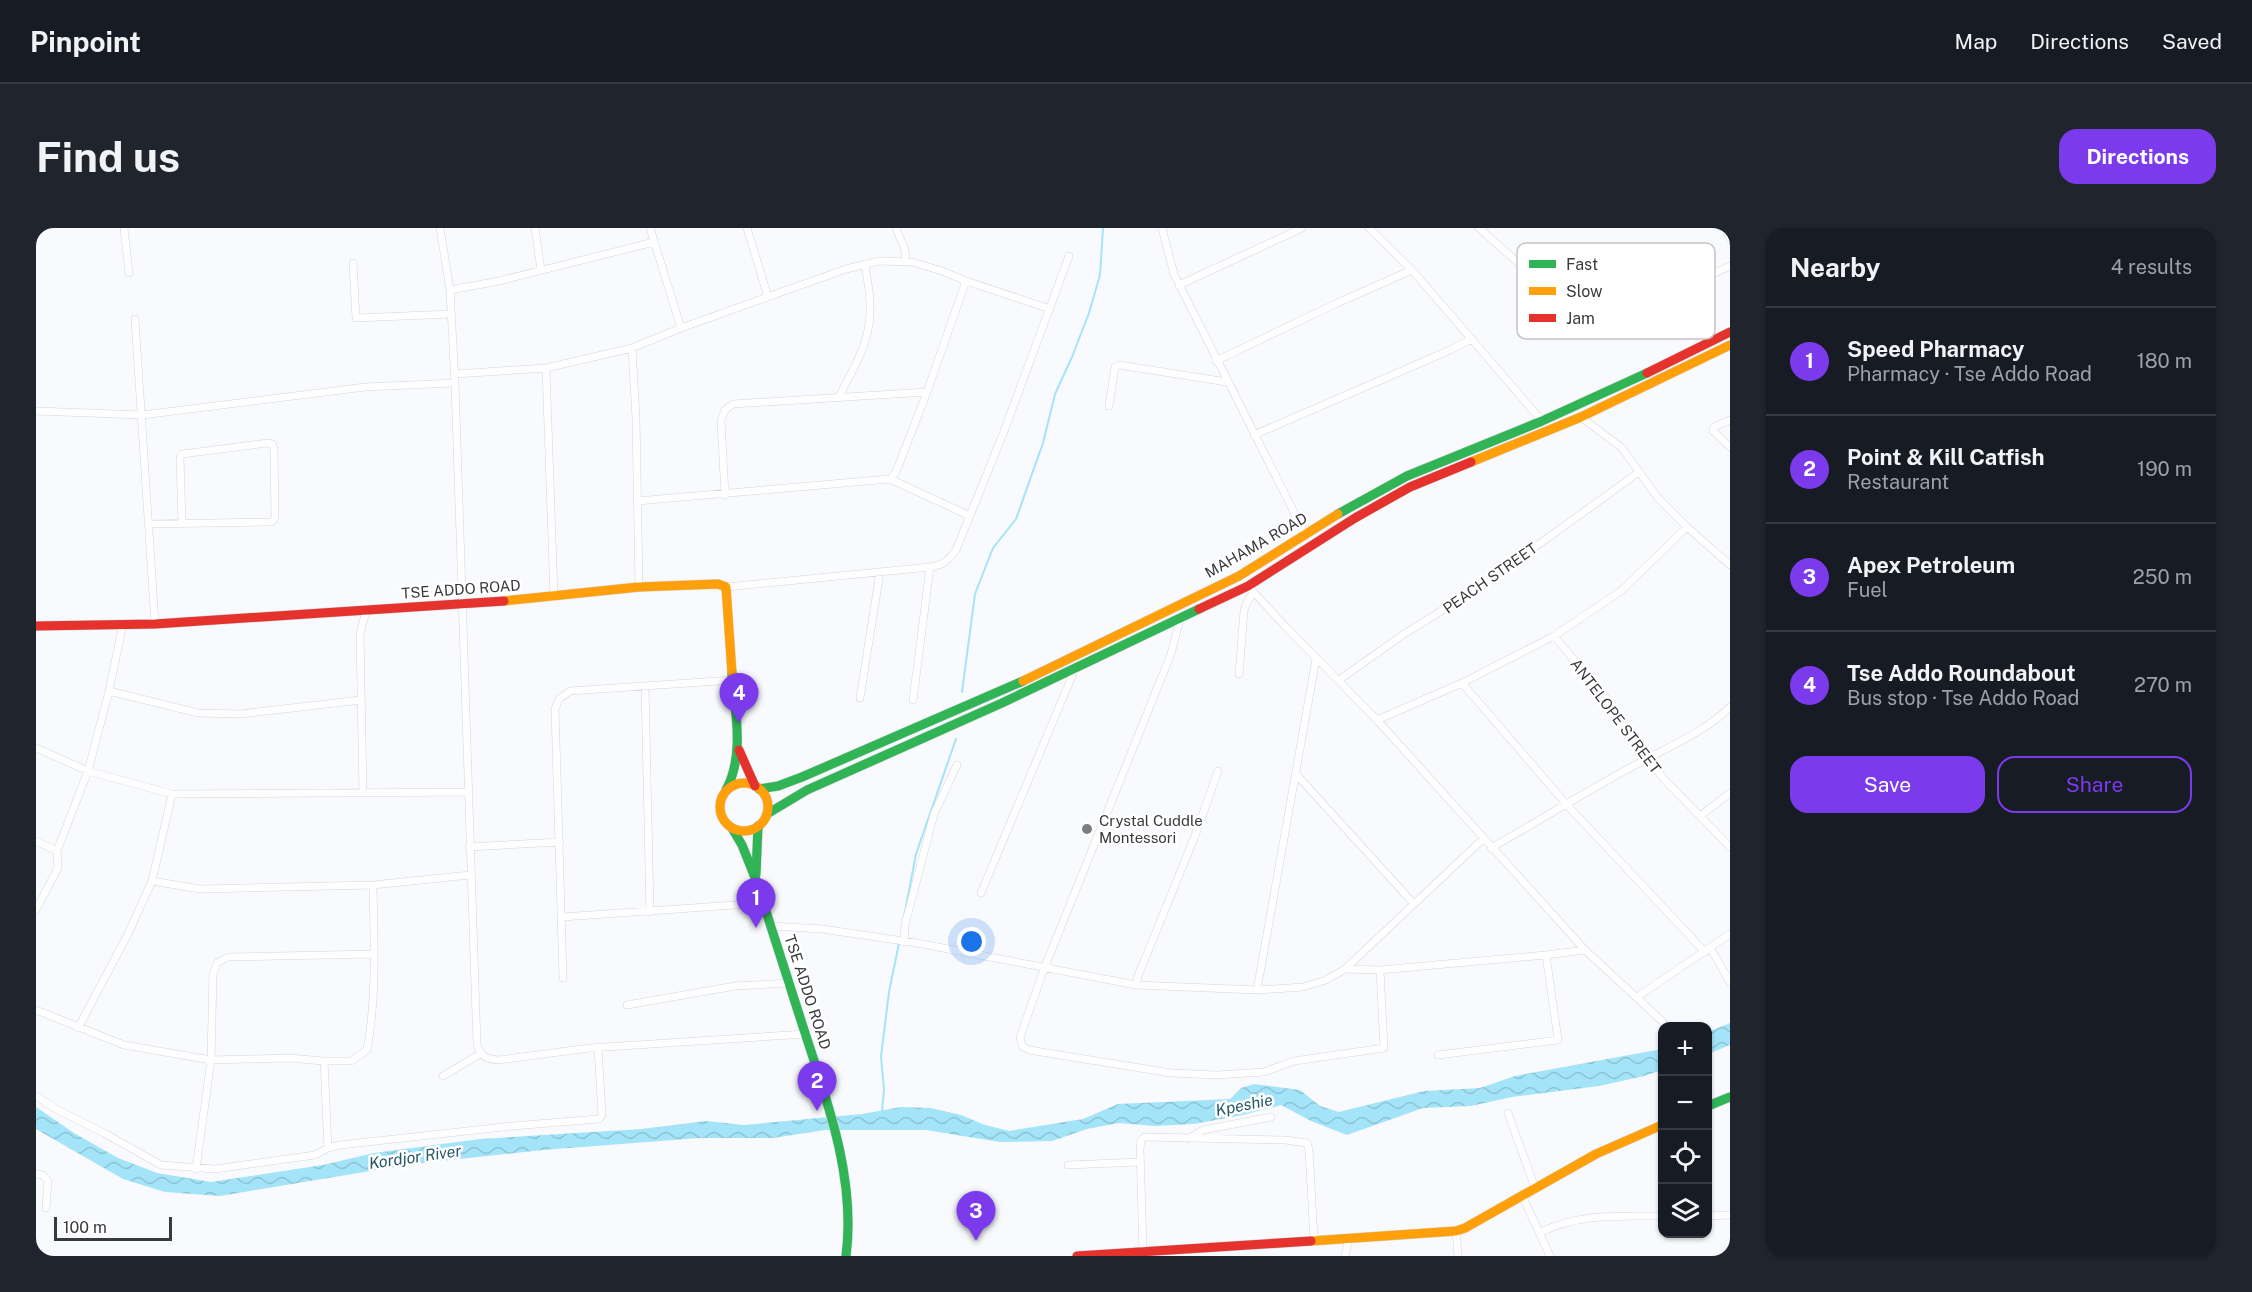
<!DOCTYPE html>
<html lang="en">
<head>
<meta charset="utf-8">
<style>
	body { margin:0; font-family:"Public Sans",sans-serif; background:#20242c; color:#f1f3f6 }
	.controls { position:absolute; right:18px; bottom:18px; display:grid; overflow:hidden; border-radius:12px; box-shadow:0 2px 4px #0004 }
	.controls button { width:54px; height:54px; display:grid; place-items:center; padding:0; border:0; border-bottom:2px solid #363941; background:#171b24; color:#f1f3f6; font:30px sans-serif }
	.scale { position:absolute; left:18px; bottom:15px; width:118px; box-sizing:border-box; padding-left:6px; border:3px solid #393a3d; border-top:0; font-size:16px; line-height:21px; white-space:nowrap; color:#393a3d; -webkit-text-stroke:4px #fff; paint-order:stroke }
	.you { position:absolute; left:936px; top:714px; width:21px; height:21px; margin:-15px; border:4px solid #fff; border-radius:50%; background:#1a73e8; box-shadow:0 0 0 9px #1a73e833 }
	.badge { display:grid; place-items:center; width:39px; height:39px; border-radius:50%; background:#7c3aed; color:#fff; font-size:20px; font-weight:700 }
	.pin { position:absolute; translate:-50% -50px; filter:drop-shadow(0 2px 3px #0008) }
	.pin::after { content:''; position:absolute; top:32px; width:21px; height:18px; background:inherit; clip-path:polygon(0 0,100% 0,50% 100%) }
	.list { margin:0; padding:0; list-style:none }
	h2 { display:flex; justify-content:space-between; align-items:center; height:78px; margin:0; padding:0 24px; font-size:26px }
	h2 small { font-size:20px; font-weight:400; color:#9ea1a6 }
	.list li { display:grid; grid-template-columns:39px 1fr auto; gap:18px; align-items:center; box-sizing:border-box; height:108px; padding:0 24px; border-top:2px solid #363941 }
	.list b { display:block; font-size:22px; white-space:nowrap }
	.list p { margin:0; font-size:20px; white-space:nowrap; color:#9ea1a6 }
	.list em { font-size:20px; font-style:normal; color:#9ea1a6 }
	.actions { display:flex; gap:12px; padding:18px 24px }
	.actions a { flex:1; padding:14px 0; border:2px solid #7c3aed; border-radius:18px; text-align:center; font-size:21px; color:#7c3aed }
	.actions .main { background:#7c3aed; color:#fff }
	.icon { flex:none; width:33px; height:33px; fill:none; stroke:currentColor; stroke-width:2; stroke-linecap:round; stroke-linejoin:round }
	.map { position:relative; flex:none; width:1694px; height:1028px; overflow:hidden; border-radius:18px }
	header { display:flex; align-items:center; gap:36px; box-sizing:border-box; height:84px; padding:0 30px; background:#171b24; border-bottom:2px solid #363941 }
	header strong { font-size:28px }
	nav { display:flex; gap:33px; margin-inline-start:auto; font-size:21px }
	.intro { display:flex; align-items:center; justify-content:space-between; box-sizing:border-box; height:144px; padding:0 36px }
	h1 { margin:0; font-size:42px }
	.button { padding:15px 27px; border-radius:18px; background:#7c3aed; color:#fff; font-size:21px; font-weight:700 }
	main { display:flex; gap:36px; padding:0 36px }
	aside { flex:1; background:#171b24; border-radius:18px; box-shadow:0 2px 4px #0004 }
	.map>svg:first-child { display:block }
	.water { fill:url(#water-waves) }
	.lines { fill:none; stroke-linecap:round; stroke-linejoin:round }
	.stream { stroke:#a3e4f8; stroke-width:2 }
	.street-casing { stroke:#d5d6d9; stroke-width:8 }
	.fast-casing { stroke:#d5d6d9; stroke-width:10 }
	.slow-casing { stroke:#d5d6d9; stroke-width:10 }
	.jam-casing { stroke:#d5d6d9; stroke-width:10 }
	.street { stroke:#fefeff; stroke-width:7 }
	.fast { stroke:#30b455; stroke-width:9 }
	.slow { stroke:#ff9f0a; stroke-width:9 }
	.jam { stroke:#e5322d; stroke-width:9 }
	.poi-dot { fill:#7c7d80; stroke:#fff; stroke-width:2 }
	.labels { text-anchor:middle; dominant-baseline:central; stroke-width:5; stroke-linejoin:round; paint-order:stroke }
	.street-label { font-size:15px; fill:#393a3d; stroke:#fff }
	.poi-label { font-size:15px; fill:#393a3d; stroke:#fff; text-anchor:start }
	.water-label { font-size:16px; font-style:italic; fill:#245867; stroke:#fff }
	.key { fill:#fff; stroke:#c4c4c5; stroke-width:1.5 }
	.key-label { font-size:16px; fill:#393a3d }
</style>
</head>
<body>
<header>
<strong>Pinpoint</strong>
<nav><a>Map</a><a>Directions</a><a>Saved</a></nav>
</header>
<div class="intro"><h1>Find us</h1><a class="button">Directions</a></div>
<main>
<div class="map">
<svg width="1694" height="1028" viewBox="0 0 1694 1028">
	<defs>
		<pattern id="water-waves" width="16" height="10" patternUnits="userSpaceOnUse" patternTransform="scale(1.5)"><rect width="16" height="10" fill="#a3e4f8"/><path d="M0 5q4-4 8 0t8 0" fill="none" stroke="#8dc4d6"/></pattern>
	</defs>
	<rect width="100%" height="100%" fill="#f8fafd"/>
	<!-- water -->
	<path class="water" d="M1694,795V817L1672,826V804Z
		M1626,821V842L1608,848L1563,858L1476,869L1435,878L1387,880L1311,907L1275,893L1245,877L1207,887L1158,896L1119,898L1083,895L1051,901L1016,913L964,914L890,902H789L737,910H663L507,922L377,936L184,968L129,964L87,951L0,901V879L38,905L82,930L121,945L175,954L287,937L338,925L444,911L605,901L670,893L708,897L826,886L865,879L895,880L925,887L949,897L973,903L1047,891L1082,876L1194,871L1205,860L1218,856L1264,862L1284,878L1303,884L1388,863L1444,860L1479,848Z"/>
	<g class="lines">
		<!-- stream -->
		<path class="stream" d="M926,464L939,366L957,320L980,291L1007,215L1019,166L1036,129L1053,85L1064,47L1067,0
			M868,689L880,626L920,511
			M846,885L848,861L845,829L853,764L863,715"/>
		<defs>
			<path id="street" d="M88,0L93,45
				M404,0L414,62L419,155L441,817C445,829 450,831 463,832L554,820L770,806
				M499,0L505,42
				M614,0L645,100
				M711,0L732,69
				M860,0L869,22L870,34
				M1126,0L1138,46L1269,306
				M1333,0L1376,42L1506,193
				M1443,0L1554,99H1561L1694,38
				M1688,0L1694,10
				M317,35L320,90L415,86
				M1143,57L1266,0
				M414,62L463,53L618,14
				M99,91L119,396
				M596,120L600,190L603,359
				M1180,133L1299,76L1376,42
				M510,140L518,369
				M419,146L510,140L596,120L645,100L810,41L843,33L876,34L906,43L930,53L1014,81
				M803,169C814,146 830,122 833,96C836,76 832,55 829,36
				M1073,178L1079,139L1083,137L1191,154
				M0,183L106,187L329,159L419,155
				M1545,189L1586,220L1622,270L1651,299L1694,337
				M1694,192L1678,199L1677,203L1694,219
				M1218,207L1414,122L1436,111
				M854,251L934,288
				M689,267L685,193L689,182L697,176L891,164
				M601,273L854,251L860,244L891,164L930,53
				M112,296L234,294L237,293L239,289L238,220L236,216L231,215L146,226L144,230L146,295
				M1212,358L1248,397L1341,492L1549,722L1627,794
				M690,359L894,339C907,337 912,333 920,322L967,206L1033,28
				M1144,391L1135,426L1008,741L984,809L986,818L993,822L1135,845L1181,847L1228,844L1258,833L1348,820L1344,742
				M1518,408L1576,477L1594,512L1612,530L1626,549L1694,619
				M1203,446L1208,383L1211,374L1218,364
				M1303,452L1368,406L1441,361L1603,244
				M1426,455L1531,577L1669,724
				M609,458L614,684
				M73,463L162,485L204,486L325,472
				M824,470L844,344
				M877,472L894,339
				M1341,492L1426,455L1518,408L1585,363L1651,299
				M0,520L52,543L136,566L432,564
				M1260,546L1378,676
				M327,565L324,406L330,383
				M1664,588L1694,565
				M0,613L21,623
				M433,619L524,614
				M1455,620C1508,590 1559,558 1612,530C1643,514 1669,503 1694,479
				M116,653L164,661L337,657L434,647
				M945,665L1039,441
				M0,682L22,640L21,623L52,543L73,463L87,396
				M526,689L728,675
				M735,698L786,701L881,715L1100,757L1221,762L1267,759L1290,752L1309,741L1344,742L1510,727L1549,722
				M868,714L869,697L898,586L921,537
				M1675,721L1694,754
				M1309,741L1447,611
				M527,750L519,481L523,471L534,463L697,452
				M1100,757L1102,748L1159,608L1182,543
				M1221,762L1280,431
				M1601,769L1694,706
				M591,777L699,758L754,755
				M0,782L88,817L175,832L252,830L288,833H315L331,822C341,768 338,712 337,657
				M42,800L91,708L116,653L136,566
				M1402,827L1522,812L1510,727
				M288,833L292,920
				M407,848L444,826
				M0,868L20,881L68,905L125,937L179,941L279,927L292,920L304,917L476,898L563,891L566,887L562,820
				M1472,885L1499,960
				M1152,911L1167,902L1235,889
				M1032,937L1104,934
				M160,941L175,832L177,746L181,735L192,729L338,726
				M0,946L7,947L12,953L10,980
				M1486,967L1514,1028
				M1672,988L1694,987
				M1420,1003L1422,1028
				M1503,1005C1543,985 1583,988 1626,988
				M1107,1024L1104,921L1105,912L1109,909L1249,912L1271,915L1273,922L1278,1012
				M1309,1028L1313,1010"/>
			<path id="fast" d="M1302,286L1371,248L1506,193L1611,145
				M723,561L742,558L766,549L987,453
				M690,562C709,527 699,483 696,445
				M731,586L771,562L966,475L1163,381
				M696,600L706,617L720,652C736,703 753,754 769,805C792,875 820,952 810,1028
				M720,646L722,598
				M1672,878L1694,869"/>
			<path id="slow" d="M1435,234L1545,189L1694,117
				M468,373L603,359L682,356L690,359L696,445
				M987,453L1203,348L1302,286
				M684 579a24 24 0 1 1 48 0a24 24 0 1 1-48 0Z
				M1275,1013L1420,1003L1429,1000L1560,926L1626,897"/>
			<path id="jam" d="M1611,145L1694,104
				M1163,381L1212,358L1319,290L1374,259L1435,234
				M0,398L119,396L468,373
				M703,522L719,558
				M1041,1028L1275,1013"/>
		</defs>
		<!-- street casing -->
		<use href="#street" class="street-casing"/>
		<!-- fast casing -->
		<use href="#fast" class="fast-casing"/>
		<!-- slow casing -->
		<use href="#slow" class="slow-casing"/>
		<!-- jam casing -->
		<use href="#jam" class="jam-casing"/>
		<!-- street -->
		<use href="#street" class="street"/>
		<!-- fast -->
		<use href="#fast" class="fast"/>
		<!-- slow -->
		<use href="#slow" class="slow"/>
		<!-- jam -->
		<use href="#jam" class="jam"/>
	</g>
	<!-- markers -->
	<circle class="poi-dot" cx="1051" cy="601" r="6"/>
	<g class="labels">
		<!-- street labels -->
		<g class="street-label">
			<text transform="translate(1220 317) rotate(-30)">MAHAMA ROAD</text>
			<text transform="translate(1454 350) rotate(-35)">PEACH STREET</text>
			<text transform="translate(425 361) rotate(-4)">TSE ADDO ROAD</text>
			<text transform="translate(1580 488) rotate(53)">ANTELOPE STREET</text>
			<text transform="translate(772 764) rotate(72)">TSE ADDO ROAD</text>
		</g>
		<!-- poi labels -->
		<g class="poi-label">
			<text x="1063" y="592">Crystal Cuddle<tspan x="1063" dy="17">Montessori</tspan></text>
		</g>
		<!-- water labels -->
		<g class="water-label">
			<text transform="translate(1208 877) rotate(-11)">Kpeshie</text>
			<text transform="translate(379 929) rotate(-8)">Kordjor River</text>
		</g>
	</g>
	<!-- legend -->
	<rect x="1481" y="15" width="198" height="96" rx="9" class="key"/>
	<rect x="1493" y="32" width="27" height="8" fill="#30b455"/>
	<rect x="1493" y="59" width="27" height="8" fill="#ff9f0a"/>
	<rect x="1493" y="86" width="27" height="8" fill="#e5322d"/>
	<g class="key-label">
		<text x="1530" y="42">Fast</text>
		<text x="1530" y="69">Slow</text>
		<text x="1530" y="96">Jam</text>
	</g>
</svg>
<div class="controls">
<button>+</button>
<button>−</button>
<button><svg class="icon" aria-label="locate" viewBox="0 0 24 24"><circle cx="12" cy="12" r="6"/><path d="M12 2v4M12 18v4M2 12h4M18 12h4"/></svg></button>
<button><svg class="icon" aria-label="layers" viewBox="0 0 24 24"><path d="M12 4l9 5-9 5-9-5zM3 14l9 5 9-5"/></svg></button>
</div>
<div class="scale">100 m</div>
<div class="you"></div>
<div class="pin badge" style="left:720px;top:700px">1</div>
<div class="pin badge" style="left:781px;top:883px">2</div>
<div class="pin badge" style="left:940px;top:1013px">3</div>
<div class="pin badge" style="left:703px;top:495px">4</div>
</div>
<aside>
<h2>Nearby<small>4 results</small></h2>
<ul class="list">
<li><span class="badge">1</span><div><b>Speed Pharmacy</b><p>Pharmacy · Tse Addo Road</p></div><em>180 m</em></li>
<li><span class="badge">2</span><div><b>Point &amp; Kill Catfish</b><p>Restaurant</p></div><em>190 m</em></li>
<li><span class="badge">3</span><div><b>Apex Petroleum</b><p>Fuel</p></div><em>250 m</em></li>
<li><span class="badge">4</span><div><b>Tse Addo Roundabout</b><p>Bus stop · Tse Addo Road</p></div><em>270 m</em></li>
</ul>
<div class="actions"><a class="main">Save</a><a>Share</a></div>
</aside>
</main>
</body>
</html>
